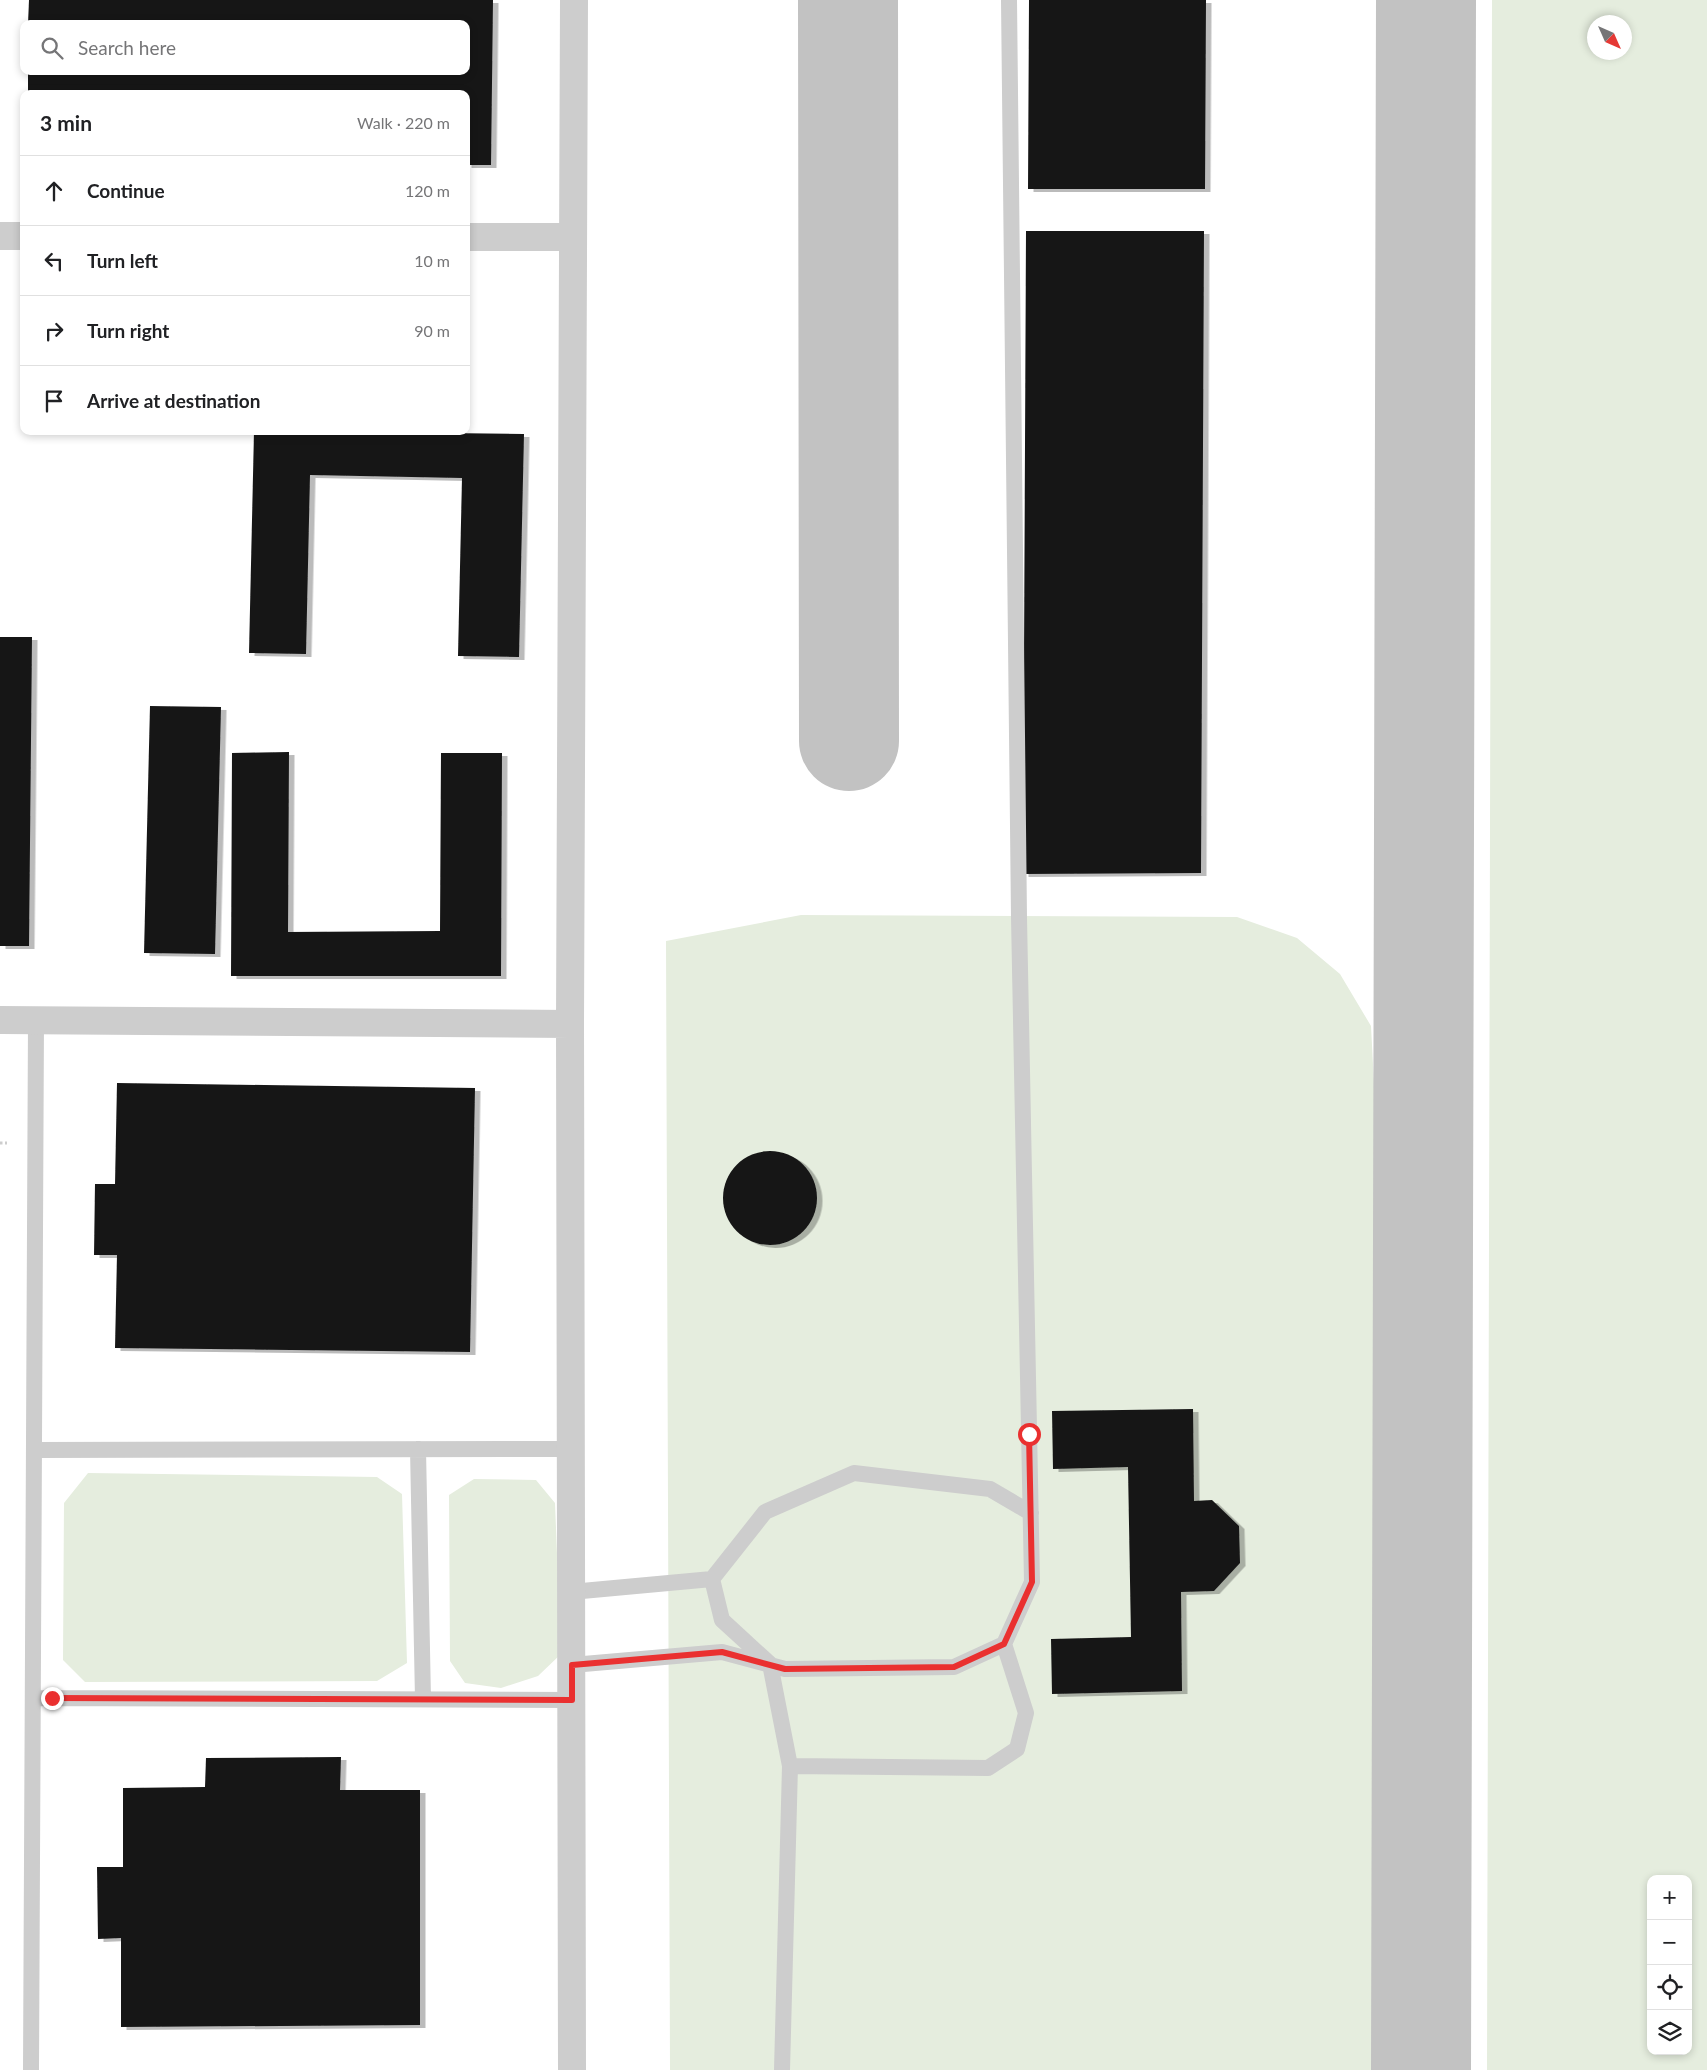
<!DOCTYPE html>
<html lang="en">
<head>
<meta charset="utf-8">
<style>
	body { margin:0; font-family:Lato,sans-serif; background:#f6f6f6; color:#202124 }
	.controls { position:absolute; right:15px; bottom:15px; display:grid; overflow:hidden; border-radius:10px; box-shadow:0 2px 8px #0003 }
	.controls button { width:45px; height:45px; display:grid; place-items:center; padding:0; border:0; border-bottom:1px solid #e0e0e0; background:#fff; color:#202124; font:25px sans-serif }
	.compass { position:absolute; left:1587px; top:15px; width:45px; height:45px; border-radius:50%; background:#fff; box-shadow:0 2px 8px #0003; rotate:135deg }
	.stop { position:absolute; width:15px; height:15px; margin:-11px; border:4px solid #ea3030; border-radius:50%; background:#fff }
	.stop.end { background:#ea3030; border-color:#fff; box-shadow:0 1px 5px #0008 }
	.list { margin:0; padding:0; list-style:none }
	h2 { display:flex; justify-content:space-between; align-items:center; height:65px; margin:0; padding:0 20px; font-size:21px }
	h2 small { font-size:16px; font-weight:400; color:#757577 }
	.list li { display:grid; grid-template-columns:32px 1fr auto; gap:15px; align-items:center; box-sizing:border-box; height:70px; padding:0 20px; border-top:1px solid #e0e0e0 }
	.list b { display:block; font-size:19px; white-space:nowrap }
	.list em { font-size:16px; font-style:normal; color:#757577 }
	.icon { flex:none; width:28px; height:28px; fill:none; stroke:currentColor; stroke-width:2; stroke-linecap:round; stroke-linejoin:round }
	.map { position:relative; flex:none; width:1707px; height:2070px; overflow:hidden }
	.search { position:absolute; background:#fff; box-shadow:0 2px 8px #0003; left:20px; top:20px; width:450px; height:55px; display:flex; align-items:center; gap:12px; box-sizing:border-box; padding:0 18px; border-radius:10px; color:#757577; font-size:19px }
	.panel { position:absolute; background:#fff; box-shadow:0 2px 8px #0003; left:20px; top:90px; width:450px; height:345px; border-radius:10px }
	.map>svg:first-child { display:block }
	.green { fill:#e5edde; fill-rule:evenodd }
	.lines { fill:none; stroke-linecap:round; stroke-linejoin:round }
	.taxiway { stroke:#c2c2c2; stroke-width:100 }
	.building { fill:#171717; filter:url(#shadow) }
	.path { stroke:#cdcdcd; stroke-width:3; stroke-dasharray:2.5 2.5; stroke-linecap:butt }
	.service { stroke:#cdcdcd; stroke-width:16 }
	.minor { stroke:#cdcdcd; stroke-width:28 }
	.route { stroke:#ea3030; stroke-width:6 }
</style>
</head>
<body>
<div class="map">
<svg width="1707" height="2070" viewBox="0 0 1707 2070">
	<defs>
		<filter id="shadow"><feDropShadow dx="5.5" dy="3" stdDeviation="0" flood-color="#0004"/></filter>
	</defs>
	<rect width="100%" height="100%" fill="#fff"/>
	<!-- green -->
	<path class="green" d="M1492,0H1707V2070H1487ZM1624,22V52H1594V22ZM1651,1879H1688V2051H1651Z
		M801,915L1237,917L1297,938L1340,974L1371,1026L1374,1084V2070H670L666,941Z
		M88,1473L377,1477L402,1494L407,1663L377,1681L85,1682L63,1660L64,1503Z
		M474,1479L536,1480L555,1503L561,1654L538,1676L501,1688L465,1683L450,1661L449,1495Z"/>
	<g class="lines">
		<!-- taxiway -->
		<path class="taxiway" d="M848,0L849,741
			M1421,2070L1426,0"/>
	</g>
	<!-- building -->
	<path class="building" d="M29,0H493L491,165H466V94H28V71H466V24H28Z
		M1029,0H1206L1205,189H1028Z
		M1026,231H1204L1201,873L1023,874Z
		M254,431L524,434L519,657L458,656L462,478L310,475L306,654L249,653Z
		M0,637H32L29,946H0Z
		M150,706L221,707L215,954L144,953Z
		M289,752L288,932L440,931L441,753H502L501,976H231L232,753Z
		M117,1083L475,1088L470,1352L115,1348L117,1255H94L95,1184H115Z
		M723 1198a47 47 0 1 1 94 0a47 47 0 1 1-94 0Z
		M1193,1409L1194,1501L1212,1500L1239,1526L1240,1563L1214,1591L1181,1592L1182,1691L1052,1694L1051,1639L1131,1637L1128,1467L1053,1469L1052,1411Z
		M341,1757L340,1790H420V2025L121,2027V1938L98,1939L97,1867H123V1788L205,1787L206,1758Z"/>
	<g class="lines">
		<!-- path -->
		<path class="path" d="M0,1143H7"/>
		<!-- service -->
		<path class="service" d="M418,1449L423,1699
			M34,1450L571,1449
			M712,1579L722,1620L770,1664L790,1766L782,2070
			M571,1592L712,1579L765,1512L854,1473L990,1489L1031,1513
			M572,1665L722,1652L785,1669L954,1667L1004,1644L1032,1582L1019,918L1009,0
			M33,1698L572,1700
			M790,1766L988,1768L1017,1749L1026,1713L1004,1644
			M31,2070L36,1020"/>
		<!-- minor -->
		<path class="minor" d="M0,236H24
			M466,237H573
			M0,1020L570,1024
			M572,2070L570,1024L574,0"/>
	</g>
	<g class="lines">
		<!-- route -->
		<path class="route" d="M52,1698L572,1700V1665L722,1652L785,1669L954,1667L1004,1644L1032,1582L1029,1434"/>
	</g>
</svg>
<div class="controls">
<button>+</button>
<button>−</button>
<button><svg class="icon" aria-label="locate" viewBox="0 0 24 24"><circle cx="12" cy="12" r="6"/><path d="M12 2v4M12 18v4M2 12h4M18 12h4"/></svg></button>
<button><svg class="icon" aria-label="layers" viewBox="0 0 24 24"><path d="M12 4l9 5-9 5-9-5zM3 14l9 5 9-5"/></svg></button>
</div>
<svg class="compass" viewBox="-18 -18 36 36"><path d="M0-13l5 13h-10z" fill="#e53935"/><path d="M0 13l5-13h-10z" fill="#757577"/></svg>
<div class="stop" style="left:1029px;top:1434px"></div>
<div class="stop end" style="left:52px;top:1698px"></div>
<div class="search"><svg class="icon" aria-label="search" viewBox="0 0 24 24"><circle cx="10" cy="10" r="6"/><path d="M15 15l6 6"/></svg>Search here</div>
<section class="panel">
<h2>3 min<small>Walk · 220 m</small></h2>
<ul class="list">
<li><svg class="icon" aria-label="ahead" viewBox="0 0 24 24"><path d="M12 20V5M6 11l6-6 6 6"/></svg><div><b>Continue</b></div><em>120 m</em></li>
<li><svg class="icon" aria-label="left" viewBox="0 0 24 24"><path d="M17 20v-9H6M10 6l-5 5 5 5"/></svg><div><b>Turn left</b></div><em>10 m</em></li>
<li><svg class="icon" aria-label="right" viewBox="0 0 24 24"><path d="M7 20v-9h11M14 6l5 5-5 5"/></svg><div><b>Turn right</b></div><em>90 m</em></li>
<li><svg class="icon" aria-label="arrive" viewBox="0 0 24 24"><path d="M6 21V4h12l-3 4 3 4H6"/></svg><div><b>Arrive at destination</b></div></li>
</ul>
</section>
</div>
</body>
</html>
